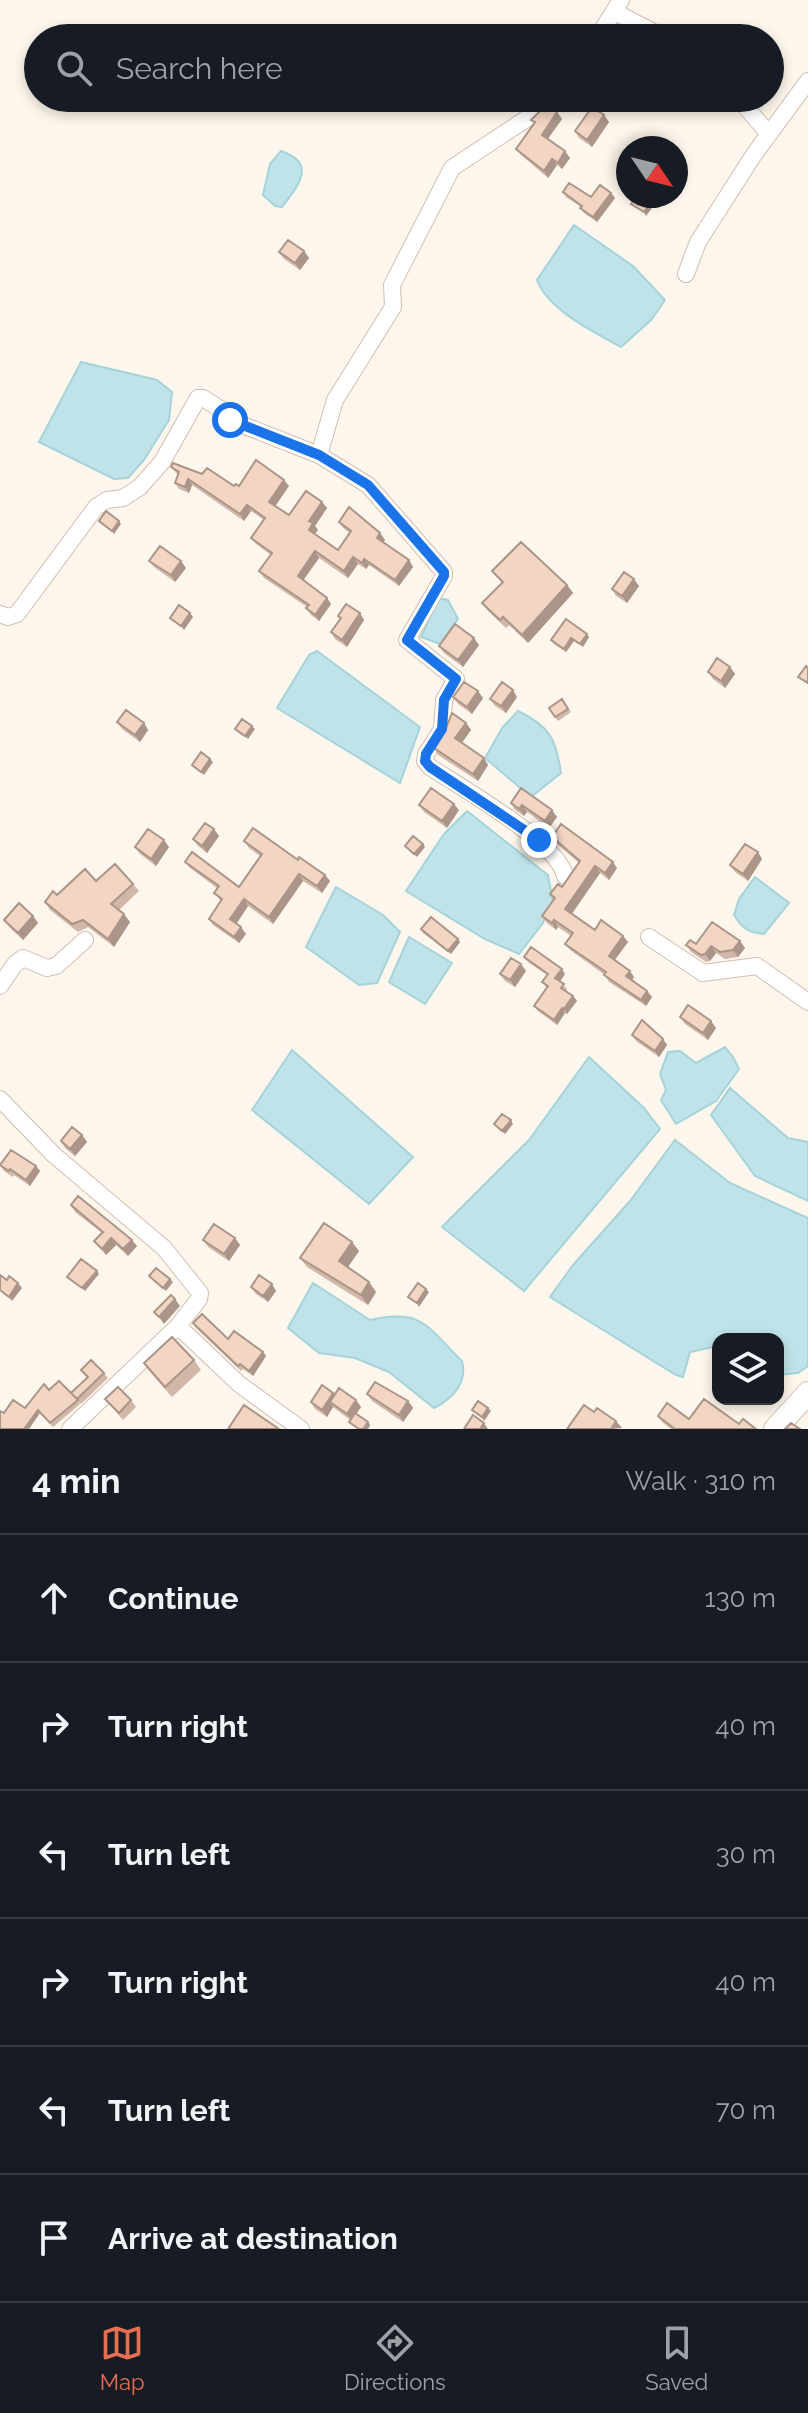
<!DOCTYPE html>
<html lang="en">
<head>
<meta charset="utf-8">
<style>
	body { margin:0; font-family:Raleway,sans-serif; background:#242831; color:#f1f3f6 }
	.controls { position:absolute; right:24px; bottom:24px; display:grid; overflow:hidden; border-radius:16px; box-shadow:0 4px 12px #0003 }
	.controls button { width:72px; height:72px; display:grid; place-items:center; padding:0; border:0; border-bottom:2px solid #363941; background:#171b24; color:#f1f3f6; font:40px sans-serif }
	.compass { position:absolute; left:616px; top:136px; width:72px; height:72px; border-radius:50%; background:#171b24; box-shadow:0 4px 12px #0003; rotate:125deg }
	.stop { position:absolute; width:24px; height:24px; margin:-18px; border:6px solid #1a73e8; border-radius:50%; background:#fff }
	.stop.end { background:#1a73e8; border-color:#fff; box-shadow:0 2px 8px #0008 }
	.list { margin:0; padding:0; list-style:none }
	h2 { display:flex; justify-content:space-between; align-items:center; height:104px; margin:0; padding:0 32px; font-size:34px }
	h2 small { font-size:26px; font-weight:400; color:#9ea1a6 }
	.list li { display:grid; grid-template-columns:52px 1fr auto; gap:24px; align-items:center; box-sizing:border-box; height:128px; padding:0 32px; border-top:2px solid #363941 }
	.list b { display:block; font-size:30px; white-space:nowrap }
	.list em { font-size:26px; font-style:normal; color:#9ea1a6 }
	.icon { flex:none; width:44px; height:44px; fill:none; stroke:currentColor; stroke-width:2; stroke-linecap:round; stroke-linejoin:round }
	.map { position:relative; flex:none; width:808px; height:1429px; overflow:hidden }
	.search { position:absolute; background:#171b24; box-shadow:0 4px 12px #0003; left:24px; right:24px; top:24px; height:88px; display:flex; align-items:center; gap:20px; box-sizing:border-box; padding:0 28px; border-radius:44px; color:#9ea1a6; font-size:30px }
	.sheet { height:872px; background:#171b24 }
	nav { display:flex; justify-content:space-around; align-items:center; box-sizing:border-box; height:112px; border-top:2px solid #363941; background:#171b24; font-size:22px; color:#9ea1a6 }
	nav a { display:grid; justify-items:center; gap:4px }
	nav .on { color:#e76f51 }
	.map>svg:first-child { display:block }
	.water { fill:#bfe3e8; stroke:#a5d3da; stroke-width:2 }
	.lines { fill:none; stroke-linecap:round; stroke-linejoin:round }
	.street-casing { stroke:#d1beb0; stroke-width:18 }
	.secondary-casing { stroke:#d6c0b0; stroke-width:24 }
	.street { stroke:#fff; stroke-width:16 }
	.secondary { stroke:#fff; stroke-width:22 }
	.wall { fill:#d1b7a8 }
	.shaded-wall { fill:#aa9588 }
	.building { fill:#f3d5c3; stroke:#aa9588; stroke-width:2 }
	.route { stroke:#1a73e8; stroke-width:10 }
</style>
</head>
<body>
<div class="map">
<svg width="808" height="1429" viewBox="0 0 808 1429">
	<rect width="100%" height="100%" fill="#fdf6ec"/>
	<!-- water -->
	<path class="water" d="M281,151C317,163 299,185 282,207L275,206L263,195L270,164Z
		M574,225L633,266L665,300L651,320L621,347C594,332 548,310 537,280Z
		M81,362L157,380L172,392L169,420L144,460L128,478L114,479L39,442Z
		M439,598L448,600L458,619L440,644L421,637Z
		M317,651L420,727L400,783L277,708L309,655Z
		M518,711C549,726 556,738 561,773L531,797L485,758L502,728Z
		M467,811L548,875L553,901L543,923L519,954L485,939L406,891L444,834Z
		M755,877L789,903L764,934C748,933 742,928 734,915L739,899Z
		M336,887L383,915L400,932L377,983L359,985L306,947Z
		M409,937L452,963L425,1004L389,982Z
		M725,1047L733,1057L739,1069L716,1101L676,1124L661,1100L666,1090L660,1074L668,1052L680,1051L696,1063Z
		M292,1050L413,1157L369,1204L252,1110Z
		M589,1057L644,1108L660,1129L524,1291L442,1227L529,1140Z
		M730,1088L788,1138L808,1142V1201L755,1176L711,1115Z
		M675,1140L730,1183L808,1218V1366L798,1373L778,1375V1339H718V1346L690,1352L683,1377L676,1375L550,1297L573,1265L630,1201Z
		M313,1283L370,1320C423,1308 427,1327 462,1361C468,1383 452,1399 434,1408L389,1372L355,1358L319,1353L288,1328Z"/>
	<g class="lines">
		<defs>
			<path id="street" d="M615,12L665,38
				M597,38L621,0
				M738,98L769,134
				M686,274L698,242L753,156L808,81
				M319,455L368,485L444,572V576L407,640L456,679L444,700L442,729L426,754L425,761L430,767C460,787 559,843 565,876
				M0,614L8,617L17,614L96,507L107,500L123,498L140,487L162,462L198,398H203L222,410L230,420L319,455L335,400L393,307L392,285L452,168L532,115L548,98
				M649,937L703,973L757,966L808,1002
				M0,986L15,964L23,958L47,968L56,966L85,940
				M0,1099L54,1155L164,1248L200,1293L199,1299L178,1326L239,1384L301,1429
				M70,1429L178,1326"/>
			<path id="secondary" d="M775,1429L808,1393"/>
		</defs>
		<!-- street casing -->
		<use href="#street" class="street-casing"/>
		<!-- secondary casing -->
		<use href="#secondary" class="secondary-casing"/>
		<!-- street -->
		<use href="#street" class="street"/>
		<!-- secondary -->
		<use href="#secondary" class="secondary"/>
	</g>
	<!-- wall -->
	<path class="wall" d="M557,112L562,119L548,139L570,158L562,169L557,165L548,178L521,155L516,149L534,124L531,120Z
		M604,115L609,122L592,147L579,138L575,131Z
		M563,192L591,197L611,193L615,198L597,222L584,213L580,208L581,207L566,197Z
		M304,251L309,258L300,270L284,259L279,252Z
		M171,467L234,486H289L275,506L289,515L322,502L327,508L315,526L318,530L315,534L338,550L350,533L343,528L339,522L380,533L385,540L383,542L409,560L413,567L399,586L369,565L366,569L358,564L348,578L319,558L303,580L327,598L331,604L319,621L311,615L306,608L307,607L264,578L259,571L271,555L256,544L251,538L264,520L251,511L244,521L192,485L189,493L179,489L175,483L178,475Z
		M149,561L186,568L175,582L154,567Z
		M492,571L567,585L573,593L528,643L509,625L506,628L488,611L482,603L502,583Z
		M639,586L627,603L616,596L612,589Z
		M338,616L364,620L347,647L335,639L331,632L340,619Z
		M589,637L583,647L574,641L566,652L554,644L551,640Z
		M479,645L463,667L444,653L439,646Z
		M730,667L735,674L725,688L713,679L708,672Z
		M453,697L483,698L472,714L458,704Z
		M517,697L506,713L495,706L490,699Z
		M562,699L571,712L558,721L549,708Z
		M117,722L144,723L148,730L140,742L122,729Z
		M466,723L471,730L462,743L484,758L488,765L478,781L438,755L434,748L446,728Z
		M511,803L557,817L549,828L527,812L524,816L515,810Z
		M419,805L459,810L447,828L424,812Z
		M219,836L207,853L198,846L193,839Z
		M552,837L617,868L609,880L600,873L572,914L595,930L623,936L628,942L615,960L634,977L632,980L647,991L652,997L646,1006L609,982L605,975L570,950L565,944L571,936L558,927L556,930L547,923L542,916L554,899L550,894L562,887L579,863L557,844Z
		M244,841L298,860L325,875L330,881L322,893L303,881L273,924L248,906L236,924L246,934L239,943L213,925L209,919L221,901L214,893L217,888L190,868L185,862L239,887L260,856L249,848Z
		M135,847H169L156,866L140,854Z
		M762,859L748,881L735,872L730,865Z
		M96,881L133,884L139,891L119,910L130,922L114,947L88,927L78,932L50,910L45,902L57,895Z
		M33,916L38,923L23,940L9,927L4,920Z
		M421,929L460,942L451,954L423,933Z
		M740,941L745,948L738,957L725,959L716,953L710,961L706,962L691,952L686,945Z
		M524,957L565,974L560,981L567,989L566,991L573,996L577,1001L567,1014L565,1013L557,1025L538,1011L534,1006L547,988L542,982L547,975L528,962Z
		M526,971L515,987L505,981L500,974Z
		M680,1017L716,1028L708,1040L685,1024Z
		M632,1035L663,1039L667,1045L659,1057L636,1041Z
		M82,1135L87,1142L75,1156L65,1148L61,1141Z
		M0,1165L36,1166L40,1171L30,1186L14,1175L13,1177L4,1171Z
		M71,1205L137,1246L128,1256L116,1245L106,1255L94,1241L102,1233L75,1212Z
		M235,1238L240,1245L229,1261L208,1247L203,1240Z
		M359,1251L348,1267L369,1282L376,1292L368,1305L307,1267L300,1258Z
		M251,1287L276,1291L268,1302L256,1294Z
		M193,1323L228,1339L263,1352L266,1356L253,1376L243,1369L241,1371L196,1328Z
		M194,1360L201,1370L172,1397L151,1373L144,1363Z
		M81,1370L104,1373L108,1378L81,1404L78,1401L80,1404L53,1427L40,1413H4L25,1408L49,1390L74,1397L87,1378Z
		M333,1393L334,1395L356,1400L361,1407L356,1414L368,1422L370,1425L368,1429H357L349,1422L350,1420L333,1407L327,1417L315,1409L311,1402Z
		M367,1394L408,1401L413,1408L403,1422L372,1401Z
		M105,1399L131,1400L136,1407L123,1420Z
		M658,1416L739,1424L756,1429H671L662,1422Z"/>
	<!-- shaded-wall -->
	<path class="shaded-wall" d="M557,112L562,119L546,141L542,135Z
		M604,115L609,122L592,147L587,140Z
		M565,151L570,158L562,169L558,163Z
		M552,159L557,165L548,178L544,171Z
		M611,193L615,198L597,222L593,217Z
		M652,201L655,204L646,216L644,212Z
		M304,251L309,258L300,270L295,263Z
		M188,479L192,485L189,493L185,487Z
		M284,480L289,486L274,508L269,502Z
		M322,502L327,508L315,526L318,530L313,536L309,530V521Z
		M247,505L251,511L244,521L240,514Z
		M119,521L121,524L114,534L112,531Z
		M380,533L385,540L381,545L377,538Z
		M315,551L319,558L302,582L298,576Z
		M353,557L358,564L348,578L344,571Z
		M364,559L369,565L366,569L362,563Z
		M409,560L413,567L399,586L395,580Z
		M181,561L186,568L175,582L171,575Z
		M634,579L639,586L627,603L622,596Z
		M567,585L573,593L528,643L522,635Z
		M327,598L331,604L319,621L315,615Z
		M190,613L193,617L184,630L181,626Z
		M360,613L364,620L347,647L342,640Z
		M587,634L589,637L583,647L580,644Z
		M474,638L479,645L463,667L458,660Z
		M571,638L574,641L566,652L564,649Z
		M730,667L735,674L725,688L721,681Z
		M513,690L517,697L506,713L501,706Z
		M478,691L483,698L472,714L467,707Z
		M144,723L148,730L140,742L135,735Z
		M466,723L471,730L460,745L455,738Z
		M252,726L255,729L248,739L245,736Z
		M484,758L488,765L478,781L473,774Z
		M210,759L213,762L204,775L201,772Z
		M454,804L459,810L447,828L442,821Z
		M522,805L527,812L524,816L519,809Z
		M552,810L557,817L549,828L545,821Z
		M214,829L219,836L207,853L202,846Z
		M164,840L169,847L156,866L151,859Z
		M423,844L425,847L417,857L414,854Z
		M758,852L762,859L748,881L743,874Z
		M613,862L617,868L609,880L605,873Z
		M595,866L600,873L570,916L565,909Z
		M299,874L303,881L273,924L269,917Z
		M325,875L330,881L322,893L317,886Z
		M244,899L248,906L235,926L230,919Z
		M124,914L130,922L114,947L108,939Z
		M33,916L38,923L23,940L18,933Z
		M554,920L558,927L556,930L552,923Z
		M241,927L246,934L239,943L234,937Z
		M623,936L628,942L613,962L609,956Z
		M458,939L460,942L451,954L448,951Z
		M740,941L745,948L738,957L733,950Z
		M711,946L716,953L710,961L705,954Z
		M521,964L526,971L515,987L510,980Z
		M562,969L565,974L559,983L555,978Z
		M630,971L634,977L631,982L626,976Z
		M647,991L652,997L646,1006L641,1000Z
		M573,996L577,1001L567,1014L564,1009Z
		M562,1008L565,1013L557,1025L554,1020Z
		M711,1021L716,1028L708,1040L703,1033Z
		M663,1039L667,1045L659,1057L655,1051Z
		M511,1120L513,1124L505,1134L502,1131Z
		M82,1135L87,1142L75,1156L70,1149Z
		M36,1166L40,1171L30,1186L26,1180Z
		M111,1238L116,1245L106,1255L102,1249Z
		M235,1238L240,1245L229,1261L224,1254Z
		M132,1240L137,1246L128,1256L123,1249Z
		M352,1242L359,1251L345,1271L339,1261Z
		M97,1271L99,1274L85,1291L82,1288Z
		M170,1279L173,1282L166,1291L163,1288Z
		M369,1282L376,1292L368,1305L361,1295Z
		M18,1283L22,1288L12,1301L9,1297Z
		M272,1284L276,1291L268,1302L263,1296Z
		M426,1289L429,1292L419,1307L417,1303Z
		M175,1299L180,1306L164,1324L159,1317Z
		M263,1352L266,1356L253,1376L249,1371Z
		M333,1393L338,1400L330,1402L333,1407L327,1417L322,1410Z
		M356,1400L361,1407L352,1420L347,1414Z
		M408,1401L413,1408L403,1422L399,1415Z
		M488,1408L491,1411L484,1421L482,1417Z
		M38,1410L40,1413L29,1429H24Z
		M616,1421L622,1428L611,1429Z
		M368,1422L370,1425L368,1429H363Z
		M484,1423L488,1429H480Z"/>
	<!-- building -->
	<path class="building" d="M546,105L557,112L542,135L565,151L558,163L552,159L544,171L516,149L535,122L531,120Z
		M592,107L604,115L587,140L575,131Z
		M569,183L591,197L600,185L611,193L593,217L580,208L582,206L563,192Z
		M637,196H645L652,201L644,212L631,204Z
		M288,240L304,251L295,263L279,252Z
		M256,460L284,480L269,502L289,515L306,491L322,502L309,521L313,523L309,530L338,550L351,531L339,522L349,507L380,533L377,538L409,560L395,580L364,559L362,563L353,557L344,571L315,551L298,576L327,598L315,615L306,608L309,605L259,571L272,553L251,538L265,518L247,505L240,514L188,479L185,487L175,483L179,472L171,467L173,463L202,474L207,468L234,486L236,484L239,486Z
		M106,511L119,521L112,531L99,521Z
		M521,542L567,585L522,635L503,617L500,620L482,603L503,582L492,571Z
		M160,546L181,561L171,575L149,561Z
		M624,572L634,579L622,596L612,589Z
		M346,604L360,613L342,640L331,632L341,618L338,616Z
		M179,605L190,613L181,626L170,618Z
		M566,619L587,634L580,644L571,638L564,649L551,640Z
		M455,624L474,638L458,660L439,646Z
		M717,658L730,667L721,681L708,672Z
		M806,666L808,668V683L798,677Z
		M464,682L478,691L467,707L453,697Z
		M502,682L513,690L501,706L490,699Z
		M562,699L568,709L555,717L549,708Z
		M126,710L144,723L135,735L117,722Z
		M452,713L466,723L455,738L484,758L473,774L434,748L446,728Z
		M242,719L252,726L245,736L235,729Z
		M201,752L210,759L201,772L192,765Z
		M431,788L454,804L442,821L419,805Z
		M521,788L552,810L545,821L522,805L519,809L511,803Z
		M205,823L214,829L202,846L193,839Z
		M561,824L613,862L605,873L595,866L565,909L595,930L601,920L623,936L609,956L630,971L626,976L647,991L641,1000L604,975L606,972L565,944L573,933L554,920L552,923L542,916L555,898L550,894L558,884L562,887L580,861L552,837Z
		M253,828L298,860L299,857L325,875L317,886L299,874L269,917L244,899L230,919L241,927L234,937L209,919L222,899L214,893L219,886L185,862L192,852L239,887L262,854L244,841Z
		M148,829L164,840L151,859L135,847Z
		M413,836L423,844L414,854L405,846Z
		M745,844L758,852L743,874L730,865Z
		M115,864L133,884L111,904L124,914L108,939L83,920L72,924L45,902L53,891L57,895L85,869L96,881Z
		M19,903L33,916L18,933L4,920Z
		M431,917L458,939L448,951L421,929Z
		M712,922L740,941L733,950L720,952L711,946L705,954L701,955L686,945L690,940L696,944Z
		M531,947L562,969L555,978L564,984L561,988L573,996L564,1009L562,1008L554,1020L534,1006L548,986L542,982L548,974L524,957Z
		M511,958L521,964L510,980L500,974Z
		M688,1005L711,1021L703,1033L680,1017Z
		M642,1020L663,1039L655,1051L632,1035Z
		M502,1114L511,1120L502,1131L494,1124Z
		M72,1127L82,1135L70,1149L61,1141Z
		M11,1150L36,1166L26,1180L10,1169L9,1171L0,1165Z
		M78,1196L132,1240L123,1249L111,1238L102,1249L94,1241L103,1232L71,1205Z
		M324,1223L352,1242L339,1261L369,1282L361,1295L300,1258Z
		M214,1224L235,1238L224,1254L203,1240Z
		M81,1259L97,1271L82,1288L67,1277Z
		M156,1268L170,1279L163,1288L149,1276Z
		M0,1275L7,1280L9,1276L18,1283L9,1297L0,1290Z
		M259,1275L272,1284L263,1296L251,1287Z
		M418,1283L426,1289L417,1303L408,1297Z
		M171,1295L175,1299L159,1317L154,1312Z
		M202,1314L228,1339L234,1331L263,1352L249,1371L240,1364L238,1366L193,1323Z
		M172,1337L194,1360L165,1387L144,1363Z
		M91,1360L104,1373L77,1399L71,1393L88,1377L81,1370Z
		M59,1381L78,1400L50,1423L38,1410L24,1429H0V1411L4,1413L13,1400L25,1408L44,1384L49,1390Z
		M375,1382L408,1401L399,1415L367,1394Z
		M322,1385L333,1393L322,1410L311,1402Z
		M118,1387L131,1400L119,1413L105,1399Z
		M339,1388L356,1400L347,1414L330,1402Z
		M704,1399L739,1424L743,1419L756,1429H675L658,1416L667,1403L689,1419Z
		M478,1401L488,1408L482,1417L472,1410Z
		M244,1405L279,1429H228Z
		M584,1405L594,1412L597,1408L616,1421L611,1429H567Z
		M355,1413L368,1422L363,1429H359L349,1422Z
		M473,1415L484,1423L480,1429H464Z
		M791,1423L800,1429H785Z"/>
	<g class="lines">
		<!-- route -->
		<path class="route" d="M230,420L319,455L368,485L444,572V576L407,640L456,679L444,700L442,729L426,754L425,761L430,767L539,840"/>
	</g>
</svg>
<div class="controls">
<button><svg class="icon" aria-label="layers" viewBox="0 0 24 24"><path d="M12 4l9 5-9 5-9-5zM3 14l9 5 9-5"/></svg></button>
</div>
<svg class="compass" viewBox="-18 -18 36 36"><path d="M0-13l5 13h-10z" fill="#e53935"/><path d="M0 13l5-13h-10z" fill="#9ea1a6"/></svg>
<div class="stop" style="left:230px;top:420px"></div>
<div class="stop end" style="left:539px;top:840px"></div>
<div class="search"><svg class="icon" aria-label="search" viewBox="0 0 24 24"><circle cx="10" cy="10" r="6"/><path d="M15 15l6 6"/></svg>Search here</div>
</div>
<section class="sheet">
<h2>4 min<small>Walk · 310 m</small></h2>
<ul class="list">
<li><svg class="icon" aria-label="ahead" viewBox="0 0 24 24"><path d="M12 20V5M6 11l6-6 6 6"/></svg><div><b>Continue</b></div><em>130 m</em></li>
<li><svg class="icon" aria-label="right" viewBox="0 0 24 24"><path d="M7 20v-9h11M14 6l5 5-5 5"/></svg><div><b>Turn right</b></div><em>40 m</em></li>
<li><svg class="icon" aria-label="left" viewBox="0 0 24 24"><path d="M17 20v-9H6M10 6l-5 5 5 5"/></svg><div><b>Turn left</b></div><em>30 m</em></li>
<li><svg class="icon" aria-label="right" viewBox="0 0 24 24"><path d="M7 20v-9h11M14 6l5 5-5 5"/></svg><div><b>Turn right</b></div><em>40 m</em></li>
<li><svg class="icon" aria-label="left" viewBox="0 0 24 24"><path d="M17 20v-9H6M10 6l-5 5 5 5"/></svg><div><b>Turn left</b></div><em>70 m</em></li>
<li><svg class="icon" aria-label="arrive" viewBox="0 0 24 24"><path d="M6 21V4h12l-3 4 3 4H6"/></svg><div><b>Arrive at destination</b></div></li>
</ul>
</section>
<nav>
<a class="on"><svg class="icon" aria-label="map" viewBox="0 0 24 24"><path d="M3 6l6-2 6 2 6-2v14l-6 2-6-2-6 2zM9 4v14M15 6v14"/></svg>Map</a>
<a><svg class="icon" aria-label="directions" viewBox="0 0 24 24"><path d="M12 3l9 9-9 9-9-9zM9 14v-3h6M13 9l2 2-2 2"/></svg>Directions</a>
<a><svg class="icon" aria-label="saved" viewBox="0 0 24 24"><path d="M7 4h10v16l-5-4-5 4z"/></svg>Saved</a>
</nav>
</body>
</html>
